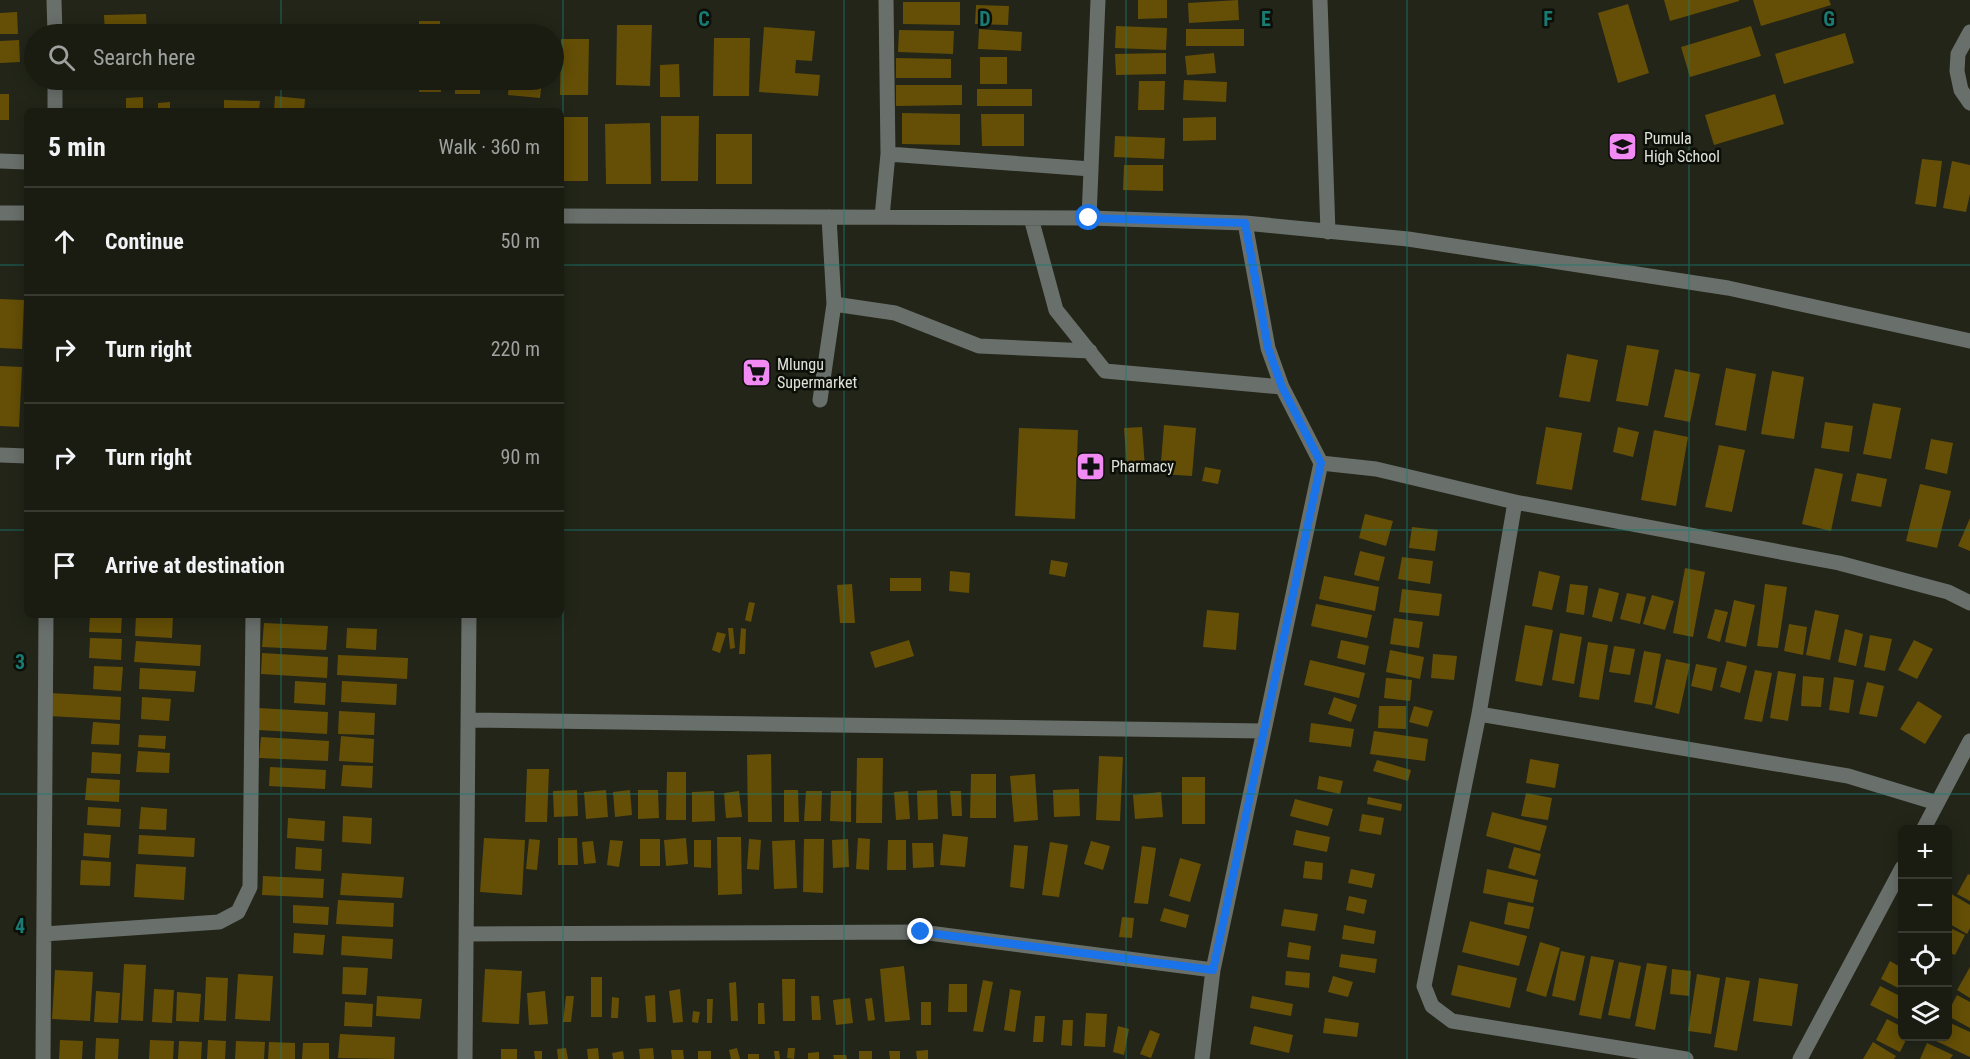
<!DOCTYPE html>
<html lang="en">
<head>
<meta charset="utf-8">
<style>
	body { margin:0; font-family:"Roboto Condensed",sans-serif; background:#272920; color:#f1f3f6 }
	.controls { position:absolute; right:18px; bottom:18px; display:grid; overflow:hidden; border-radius:9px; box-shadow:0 3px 15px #0003 }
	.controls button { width:54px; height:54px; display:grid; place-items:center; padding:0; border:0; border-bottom:2px solid #383a32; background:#1a1c12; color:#f1f3f6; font:30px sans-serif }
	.stop { position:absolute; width:18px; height:18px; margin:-14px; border:4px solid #1a73e8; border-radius:50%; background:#fff }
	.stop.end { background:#1a73e8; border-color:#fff; box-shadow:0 2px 6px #0008 }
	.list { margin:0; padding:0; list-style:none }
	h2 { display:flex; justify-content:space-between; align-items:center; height:78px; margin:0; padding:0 24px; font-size:26px }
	h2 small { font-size:20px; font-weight:400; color:#9fa19f }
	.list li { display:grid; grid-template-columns:39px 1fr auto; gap:18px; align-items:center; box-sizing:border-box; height:108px; padding:0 24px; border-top:2px solid #383a32 }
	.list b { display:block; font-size:22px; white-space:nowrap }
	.list em { font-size:20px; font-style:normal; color:#9fa19f }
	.icon { flex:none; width:33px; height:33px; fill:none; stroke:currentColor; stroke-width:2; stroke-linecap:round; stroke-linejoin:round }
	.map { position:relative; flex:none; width:1970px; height:1059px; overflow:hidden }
	.search { position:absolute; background:#1a1c12; box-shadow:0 3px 15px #0003; left:24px; top:24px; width:540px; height:66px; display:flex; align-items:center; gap:15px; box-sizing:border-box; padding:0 21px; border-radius:33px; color:#9fa19f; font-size:22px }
	.panel { position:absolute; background:#1a1c12; box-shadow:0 3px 15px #0003; left:24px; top:108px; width:540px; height:510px; border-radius:9px }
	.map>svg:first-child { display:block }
	.building { fill:#654f06 }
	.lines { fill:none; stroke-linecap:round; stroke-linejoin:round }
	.minor { stroke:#696f6a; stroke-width:15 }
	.route { stroke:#1a73e8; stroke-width:8 }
	.grid { fill:none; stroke:#197b73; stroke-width:1.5; stroke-opacity:0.55 }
	.labels { text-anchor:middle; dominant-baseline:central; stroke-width:5; stroke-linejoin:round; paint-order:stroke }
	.poi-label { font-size:16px; fill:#dfe2d9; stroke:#0c0e08; text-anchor:start }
	.grid-label { font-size:20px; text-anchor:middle; font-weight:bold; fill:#197b73; stroke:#0c0e08; stroke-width:5; stroke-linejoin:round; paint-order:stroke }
</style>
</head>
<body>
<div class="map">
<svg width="1970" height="1059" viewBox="0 0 1970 1059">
	<rect width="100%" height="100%" fill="#222518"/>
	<!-- building -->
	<path class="building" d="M1138,0H1167V18L1138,19Z
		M1238,0L1239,20L1189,23L1188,3Z
		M1664,0H1739V1L1670,21Z
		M1753,0H1829L1831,5L1761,26Z
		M903,2H960V25L903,24Z
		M1628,4L1649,73L1618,83L1598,13Z
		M976,5L1009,6L1008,25L975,24Z
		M17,12L18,34H0V13Z
		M146,14L147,34H105L104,15Z
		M419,21H440V34H419Z
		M617,25H652L650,86L616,85Z
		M1116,26L1167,28L1166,50L1115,48Z
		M1751,26L1761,56L1690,77L1681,47Z
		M764,27L815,31L812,61L796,60L795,73L820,75L818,96L759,92Z
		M288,28V34H272V29Z
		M324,29H360V34H324Z
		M979,29L1022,32L1021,51L978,49Z
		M1186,29H1244V46H1186Z
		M372,30H402V34H372Z
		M899,30L954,31L953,54L898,52Z
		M258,32V34H226V33Z
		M1845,33L1854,63L1784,84L1775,54Z
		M714,38H750L749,96H713Z
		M561,39H589L588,95H560Z
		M19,40L20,62L0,63V41Z
		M1166,53V74L1116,75L1115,54Z
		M1214,53L1216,73L1187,75L1185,56Z
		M980,57H1007V84H980Z
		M896,58L951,59V78H896Z
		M679,64L680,97H660V65Z
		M101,80H151V82L101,83Z
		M230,80H250V81L230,82Z
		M324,80H360V87L324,88Z
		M373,80H402V84L373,85Z
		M419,80H440L441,92H419Z
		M455,80H480V94H455Z
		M509,80H542L540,98L508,95Z
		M1184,80L1227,82L1226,102L1183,100Z
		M1139,81H1165L1164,110H1138Z
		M896,85H962V105L896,106Z
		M977,89H1032V106H977Z
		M0,94H9V120H0Z
		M1775,94L1784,124L1714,145L1705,115Z
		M275,96L305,99L304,111H274Z
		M143,97V111H126V98Z
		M224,100L260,101L259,111H224Z
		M170,102V111H158V103Z
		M374,108H405V111H374Z
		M902,113L960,114V145L902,144Z
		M981,114H1024V146H982Z
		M661,116H699L698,181H661Z
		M561,117H588V181H561Z
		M1216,117V140L1183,141V118Z
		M650,123L651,184H606L605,124Z
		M716,134H752V184H716Z
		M1115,136L1165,138L1164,159L1114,157Z
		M1922,159L1942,161L1936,207L1915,204Z
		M1952,161L1970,165V194L1966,212L1943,208Z
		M1124,165H1163V191L1123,190Z
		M0,299L24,300L22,349L0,348Z
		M1627,345L1659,350L1648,406L1616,401Z
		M1567,354L1598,360L1590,402L1559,397Z
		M0,366L22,367L19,427L0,426Z
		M1726,368L1756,374L1746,431L1715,425Z
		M1675,369L1700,374L1690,422L1664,417Z
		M1772,371L1804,377L1794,439L1761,434Z
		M1873,403L1901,408L1891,459L1863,454Z
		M1825,422L1853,426L1849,452L1821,448Z
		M1164,425L1196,428L1192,476L1160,474Z
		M1142,427L1145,467L1127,468L1124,428Z
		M1546,427L1582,433L1572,490L1536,484Z
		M1618,427L1639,432L1633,457L1613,452Z
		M1019,428L1078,430L1075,519L1015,516Z
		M1654,430L1688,437L1676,506L1641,500Z
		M1931,439L1953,443L1947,474L1925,469Z
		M1719,445L1745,450L1732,512L1705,507Z
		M1205,467L1221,470L1218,484L1202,481Z
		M1815,468L1843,474L1831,531L1802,524Z
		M1857,473L1887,479L1881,507L1851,501Z
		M1920,484L1951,491L1937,548L1906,541Z
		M1365,514L1393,521L1386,546L1359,538Z
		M1970,518V551L1958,546Z
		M1412,527L1438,530L1435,551L1409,548Z
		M1360,551L1385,557L1379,581L1354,575Z
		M1402,557L1433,561L1430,584L1398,579Z
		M1051,560L1068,563L1065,577L1049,574Z
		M1685,568L1705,572L1693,637L1673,633Z
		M950,571L970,573L969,593L949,591Z
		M1539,571L1560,576L1552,610L1532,606Z
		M1324,576L1379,587L1375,611L1319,599Z
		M890,578H921V591H890Z
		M852,584L855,623H840L837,585Z
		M1570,584L1588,586L1584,615L1566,612Z
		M1765,584L1787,587L1778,648L1757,646Z
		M1599,588L1619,593L1612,622L1592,617Z
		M1402,589L1442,594L1439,616L1399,612Z
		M1627,593L1646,597L1640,624L1620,619Z
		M1652,595L1674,601L1665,630L1643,624Z
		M1734,600L1755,605L1746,647L1725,642Z
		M749,602L755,603L751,622L745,620Z
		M1316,604L1372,615L1367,638L1311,626Z
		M1715,609L1728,612L1720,642L1707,638Z
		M1207,610L1239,613L1236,650L1203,647Z
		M1815,610L1839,615L1830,660L1806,655Z
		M90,615H122L121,633L89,632Z
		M136,615H173L172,638L135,636Z
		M1394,618L1423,622L1419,648L1390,644Z
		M264,623L328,626L326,650L262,647Z
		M1789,624L1807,627L1803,655L1784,651Z
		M1525,625L1553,630L1542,686L1515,681Z
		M347,628L377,629L376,650L346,648Z
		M728,628H733L735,648L730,649Z
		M741,628L746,629L745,654H739Z
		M1845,629L1863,634L1856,666L1838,662Z
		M717,632L726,634L720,653L712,650Z
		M1560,633L1582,637L1574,684L1552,680Z
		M1870,635L1892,639L1885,671L1864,667Z
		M90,638L122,639L121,660L89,658Z
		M909,640L914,656L875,668L870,652Z
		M1341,640L1369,646L1365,665L1337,658Z
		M1914,640L1933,649L1917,679L1898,670Z
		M136,641L201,645L200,666L134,662Z
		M1588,642L1608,645L1599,700L1579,697Z
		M1614,646L1635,649L1630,675L1609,672Z
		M1390,650L1424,657L1420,679L1386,672Z
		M1644,651L1661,654L1652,705L1634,702Z
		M262,653L328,657L327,678L261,674Z
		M1433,654L1457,656L1454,680L1431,678Z
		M338,655L408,658L407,679L337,675Z
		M1666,659L1690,664L1679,714L1655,708Z
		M1310,660L1365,673L1359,698L1304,685Z
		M1727,661L1747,666L1740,693L1720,687Z
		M1696,664L1717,668L1712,691L1691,686Z
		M94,666L123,667L121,691L93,689Z
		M140,668L196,671L194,692L139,689Z
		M1755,670L1772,673L1762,722L1744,719Z
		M1778,671L1796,674L1788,721L1770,718Z
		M1803,676L1824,678L1821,707L1801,706Z
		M1834,677L1854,680L1849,713L1829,710Z
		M1386,678L1412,680L1410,701L1384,698Z
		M295,681L326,683L325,705L294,703Z
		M342,681L397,684L396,705L341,702Z
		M1867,682L1884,686L1877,717L1859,714Z
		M50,693L121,697L120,720L49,716Z
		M142,697L171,699L169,721L141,719Z
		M1334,697L1357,705L1351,722L1328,714Z
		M1918,701L1942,716L1925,744L1900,729Z
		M1379,706H1406V729L1378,728Z
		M1414,706L1433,711L1428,727L1409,722Z
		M258,708L328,712L327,734L257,730Z
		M339,711L375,713L374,735L338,734Z
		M93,722L120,724L119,745L91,744Z
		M1311,723L1354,729L1351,747L1309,742Z
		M1374,731L1428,739L1425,761L1370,754Z
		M139,735L166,736L165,749L138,747Z
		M341,736L374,739L373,763L339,761Z
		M261,737L329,741L328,761L259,758Z
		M138,751L170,753L169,773L136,772Z
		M92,752L121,754L120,774L91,773Z
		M771,754L772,822H748L747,755Z
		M1099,756L1123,757L1120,821L1096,820Z
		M857,758H883L882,823H856Z
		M1530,759L1559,764L1555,788L1526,783Z
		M1377,760L1411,770L1408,781L1373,771Z
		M343,765L373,766L372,788L341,786Z
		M270,767L326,770L325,789L269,786Z
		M527,769H549L547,822H525Z
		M667,772H686V820H666Z
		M971,774H996V818H970Z
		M1035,774L1038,820L1014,822L1010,776Z
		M1319,776L1343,781L1340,794L1317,789Z
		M1182,777H1205V824H1182Z
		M87,778L120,780L119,802L85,800Z
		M1079,789L1080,816L1054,817L1053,790Z
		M577,790L578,816L554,817L553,791Z
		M606,790L608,817L586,819L584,792Z
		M630,790L632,815L615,817L613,792Z
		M638,790H658L659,818L638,819Z
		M784,790H798L799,822H784Z
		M937,790L938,819L918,820L917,791Z
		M714,791L715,821L692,822V792Z
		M739,791L742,817L726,818L724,793Z
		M806,791H822L821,821H804Z
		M831,791H851V822L830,821Z
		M908,791L910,819L896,820L894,792Z
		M950,791H961L962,816H952Z
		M1161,792L1163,817L1135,819L1133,795Z
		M1526,793L1552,798L1548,820L1521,816Z
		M1368,797L1402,804L1401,811L1367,804Z
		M1295,799L1333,809L1328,826L1290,816Z
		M88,807L121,809L120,827L87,825Z
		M141,807L167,809L166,830L139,829Z
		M1492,812L1547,826L1540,851L1486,836Z
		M1362,814L1384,818L1381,835L1359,831Z
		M343,816L372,818L371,844L342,842Z
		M288,818L325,821L324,841L287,838Z
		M1296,830L1330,837L1327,852L1293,845Z
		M84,833L111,835L109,858L83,856Z
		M943,834L968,837L965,867L940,865Z
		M139,835L195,838L194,857L138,854Z
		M717,837H741L742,894L718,895Z
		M484,838L525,840L522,895L480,892Z
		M558,838H577L578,865H558Z
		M686,838L688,864L666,866L664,840Z
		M858,838L870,839L869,870L856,869Z
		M529,839L540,840L537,870L526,869Z
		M640,839H660V866H640Z
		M749,839L761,840L759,870L747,869Z
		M804,839H824L823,893L803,892Z
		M848,839L849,867L833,868L832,840Z
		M610,840L623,841L619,867L607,865Z
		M694,840H711V868L694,867Z
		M795,840L797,888L774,889L772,841Z
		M888,840H906V870H887Z
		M593,841L596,863L584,864L582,842Z
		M1091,841L1110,846L1103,870L1084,864Z
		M1050,842L1068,845L1059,897L1042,895Z
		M912,843H933L934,867L913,868Z
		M1014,845L1028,846L1024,889L1010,887Z
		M1142,846L1156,848L1148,904L1134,903Z
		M296,847L322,849L321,871L295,869Z
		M1514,847L1541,854L1535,876L1508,868Z
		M1180,858L1201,864L1190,902L1169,896Z
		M81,860L111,862L110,886L80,885Z
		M1305,861L1323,863L1322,880L1303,878Z
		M136,864L186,867L184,900L134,897Z
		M1351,869L1375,874L1372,888L1348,883Z
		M1487,869L1538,880L1533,903L1483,893Z
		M342,873L404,877L402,898L340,895Z
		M1968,874L1970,875V901L1957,894Z
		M263,876L324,879L323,898L262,895Z
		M1948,892L1970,905V928L1967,934L1948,923Z
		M1349,896L1367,900L1364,914L1346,910Z
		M338,900L394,903L393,927L336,924Z
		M1508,902L1534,907L1529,929L1504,924Z
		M293,905L329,907L328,925L293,923Z
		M1164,908L1189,915L1186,928L1160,921Z
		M1284,909L1318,914L1315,931L1281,926Z
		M1122,917L1134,918L1132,938L1119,937Z
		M1470,921L1527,936L1519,966L1462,952Z
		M1344,925L1376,931L1374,944L1342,939Z
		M1948,927L1965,935L1955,955L1948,952Z
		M294,933L325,935L323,955L293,953Z
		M342,936L393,939L392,959L341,955Z
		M1289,942L1311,946L1309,960L1287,957Z
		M1540,942L1560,948L1546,997L1526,991Z
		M1561,951L1585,956L1575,1001L1552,996Z
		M1341,954L1377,959L1375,973L1339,967Z
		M1591,956L1614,960L1601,1019L1579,1015Z
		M1890,961L1902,968V990L1881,979Z
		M1619,962L1641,966L1630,1019L1608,1015Z
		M1647,963L1667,966L1655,1030L1635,1026Z
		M124,964L146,965L143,1021L121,1020Z
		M1458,965L1517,978L1510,1008L1451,995Z
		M904,966L910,1020L885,1022L880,969Z
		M343,967L368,968L366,995L342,994Z
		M1970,967V998L1957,990Z
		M485,969L522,971L519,1024L482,1022Z
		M1672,969L1691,971L1689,996L1670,994Z
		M55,970L93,972L90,1021L52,1019Z
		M1286,971L1310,973L1309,988L1285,985Z
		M238,974L273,976L270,1021L235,1019Z
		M1697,974L1720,978L1711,1034L1688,1031Z
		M1333,976L1353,982L1348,997L1328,992Z
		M206,977L228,978L226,1021L204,1020Z
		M591,977H602V1017H591Z
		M1726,977L1750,981L1737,1051L1714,1047Z
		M1759,978L1798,984L1792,1026L1753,1021Z
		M782,979H795V1021H783Z
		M983,980L993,982L983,1032L973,1031Z
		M736,982L738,1021H731L729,983Z
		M949,984H967V1012H948Z
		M1880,986L1902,997V1021L1870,1005Z
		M154,989L174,990L172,1023L152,1022Z
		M680,989L683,1022L673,1023L669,991Z
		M1010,989L1021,991L1015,1032L1004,1030Z
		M96,991L120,993L118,1023L94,1022Z
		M545,991L548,1024L529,1025L527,993Z
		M177,992L201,994L199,1022L176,1021Z
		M655,995L656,1022H647L645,996Z
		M1957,995L1970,1002V1028L1948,1016V1012Z
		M377,996L422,999L420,1019L376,1016Z
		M566,996H574L571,1022H563Z
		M811,996H819L821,1020H812Z
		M1252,996L1293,1004L1291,1016L1250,1008Z
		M612,997L619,998L618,1018H611Z
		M850,998L853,1023L836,1025L833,1000Z
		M872,998L875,1020L868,1021L865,999Z
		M707,999H713L712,1023H707Z
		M345,1002L373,1004L372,1027L344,1026Z
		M921,1002H931V1025H921Z
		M758,1003H764L765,1024H758Z
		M693,1011L700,1012L698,1023L692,1022Z
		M1086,1013L1107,1014L1105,1047L1084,1046Z
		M1035,1016H1045L1043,1042H1033Z
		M1325,1018L1359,1023L1357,1037L1323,1033Z
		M1887,1019L1902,1027V1036H1908L1900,1052L1876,1040Z
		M1063,1020H1073L1072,1046L1061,1045Z
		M1948,1022L1970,1032V1057L1936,1041L1938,1036H1948Z
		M1118,1026L1129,1029L1124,1055L1113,1052Z
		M1254,1026L1293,1035L1289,1053L1250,1044Z
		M1150,1030L1160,1034L1151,1058L1140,1054Z
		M340,1034L395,1037L394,1059L338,1058Z
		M96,1038L119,1039L118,1059H95Z
		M60,1040L83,1041L82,1059H59Z
		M150,1040L174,1041L173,1059H149Z
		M208,1040L226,1041L225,1059H207Z
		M179,1041L202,1042L201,1059H178Z
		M236,1041L265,1042L264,1059H235Z
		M269,1042L295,1043V1059H268Z
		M1873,1042L1896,1056L1894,1059H1863Z
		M303,1043H329V1059H302Z
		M1927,1043L1953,1055L1950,1059H1920Z
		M566,1048L568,1059H558L557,1049Z
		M598,1048L599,1059H588L587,1049Z
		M653,1048L654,1059H640L639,1049Z
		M737,1048L740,1059H731L729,1050Z
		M788,1048H795L794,1059L787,1058Z
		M501,1049H517V1059H501Z
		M671,1050H683L684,1059H672Z
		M928,1050V1059H917L916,1051Z
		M534,1051H542V1059H535Z
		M623,1051L624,1059H613L612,1053Z
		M698,1051H711V1059H698Z
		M774,1051H779L780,1059H775Z
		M859,1051H872V1059H859Z
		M889,1051H900V1059H890Z
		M819,1052V1059H808V1053Z
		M748,1054H759V1059H748Z
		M833,1055H846L847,1059H834Z"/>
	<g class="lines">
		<!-- minor -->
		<path class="minor" d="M54,0L55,34
			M1320,0L1328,232
			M1970,32L1958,54L1957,71L1961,90L1970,103
			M55,80V111
			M888,154L1091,169
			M0,161L27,162
			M0,213H27
			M561,216L1089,218L1245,223L1408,239L1728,288L1970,341
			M829,217L834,304L895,313L979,346L1090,351
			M882,217L888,154L886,0
			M1031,218L1056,310L1105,371L1282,387
			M1089,218L1098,0
			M820,400L834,304
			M0,455L27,456
			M1321,463L1376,469L1515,502L1839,563L1948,592L1970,603
			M1515,502L1479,714L1424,986L1432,1006L1452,1021L1686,1059
			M1479,714L1848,776L1937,803
			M468,720L1264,731
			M1923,830L1970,741
			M44,934L219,922L238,912L250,887L253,615
			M466,934L921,932L1213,970
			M43,1059L46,615
			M465,1059L469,615
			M1202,1059L1213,970L1321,463L1282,387L1268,348L1245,223
			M1800,1059L1902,868"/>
	</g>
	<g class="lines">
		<!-- route -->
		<path class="route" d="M921,932L1213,970L1321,463L1282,387L1268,348L1245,223L1089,218"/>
	</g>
	<!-- grid -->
	<path class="grid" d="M281,0V34M563,0V1059M844,0V1059M1126,0V1059M1407,0V1059M1689,0V1059M281,80V111M0,265H27M561,265H1970M0,530H27M561,530H1970M281,615V1059M0,794H1970"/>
	<!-- icons -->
	<defs>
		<symbol id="school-square" viewBox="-11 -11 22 22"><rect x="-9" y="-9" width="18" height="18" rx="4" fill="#f28af3" stroke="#0c0e08"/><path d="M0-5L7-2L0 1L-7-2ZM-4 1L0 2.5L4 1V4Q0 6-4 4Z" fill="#111"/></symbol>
		<symbol id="supermarket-square" viewBox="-11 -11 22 22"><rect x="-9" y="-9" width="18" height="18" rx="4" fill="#f28af3" stroke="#0c0e08"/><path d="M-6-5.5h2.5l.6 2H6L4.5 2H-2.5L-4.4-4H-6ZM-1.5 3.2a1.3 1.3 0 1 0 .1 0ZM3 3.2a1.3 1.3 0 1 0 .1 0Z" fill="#111"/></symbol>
		<symbol id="pharmacy-square" viewBox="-11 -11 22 22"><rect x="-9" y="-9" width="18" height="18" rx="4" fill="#f28af3" stroke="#0c0e08"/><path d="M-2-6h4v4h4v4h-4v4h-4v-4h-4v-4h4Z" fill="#111"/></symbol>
	</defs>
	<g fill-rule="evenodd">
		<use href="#school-square" x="1606" y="130" width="33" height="33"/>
		<use href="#supermarket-square" x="740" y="356" width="33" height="33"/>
		<use href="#pharmacy-square" x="1074" y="450" width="33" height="33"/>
	</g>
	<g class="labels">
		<!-- poi labels -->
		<g class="poi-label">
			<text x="1644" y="138">Pumula<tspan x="1644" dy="18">High School</tspan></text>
			<text x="777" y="364">Mlungu<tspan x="777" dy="18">Supermarket</tspan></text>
			<text x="1111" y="466">Pharmacy</text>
		</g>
	</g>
	<g class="grid-label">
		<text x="704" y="26">C</text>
		<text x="985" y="26">D</text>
		<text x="1266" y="26">E</text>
		<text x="1548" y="26">F</text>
		<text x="1829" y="26">G</text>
		<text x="20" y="669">3</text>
		<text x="20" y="933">4</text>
	</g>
</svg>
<div class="controls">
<button>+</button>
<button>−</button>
<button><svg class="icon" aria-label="locate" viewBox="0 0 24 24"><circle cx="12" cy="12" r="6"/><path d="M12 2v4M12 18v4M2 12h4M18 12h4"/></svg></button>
<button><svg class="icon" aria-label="layers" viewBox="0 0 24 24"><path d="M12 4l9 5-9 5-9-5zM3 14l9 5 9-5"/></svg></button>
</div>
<div class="stop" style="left:1089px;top:218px"></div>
<div class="stop end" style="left:921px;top:932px"></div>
<div class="search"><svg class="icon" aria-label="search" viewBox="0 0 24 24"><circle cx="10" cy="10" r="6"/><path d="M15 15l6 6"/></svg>Search here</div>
<section class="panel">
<h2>5 min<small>Walk · 360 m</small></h2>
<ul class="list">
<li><svg class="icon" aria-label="ahead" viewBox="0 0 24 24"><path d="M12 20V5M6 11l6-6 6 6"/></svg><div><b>Continue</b></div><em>50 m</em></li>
<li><svg class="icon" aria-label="right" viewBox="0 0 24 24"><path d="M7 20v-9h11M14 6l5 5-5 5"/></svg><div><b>Turn right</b></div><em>220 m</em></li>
<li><svg class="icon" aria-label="right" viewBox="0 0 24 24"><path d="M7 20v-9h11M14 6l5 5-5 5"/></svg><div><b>Turn right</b></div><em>90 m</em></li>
<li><svg class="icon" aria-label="arrive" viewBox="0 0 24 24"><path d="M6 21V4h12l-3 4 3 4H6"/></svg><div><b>Arrive at destination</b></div></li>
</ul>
</section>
</div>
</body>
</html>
